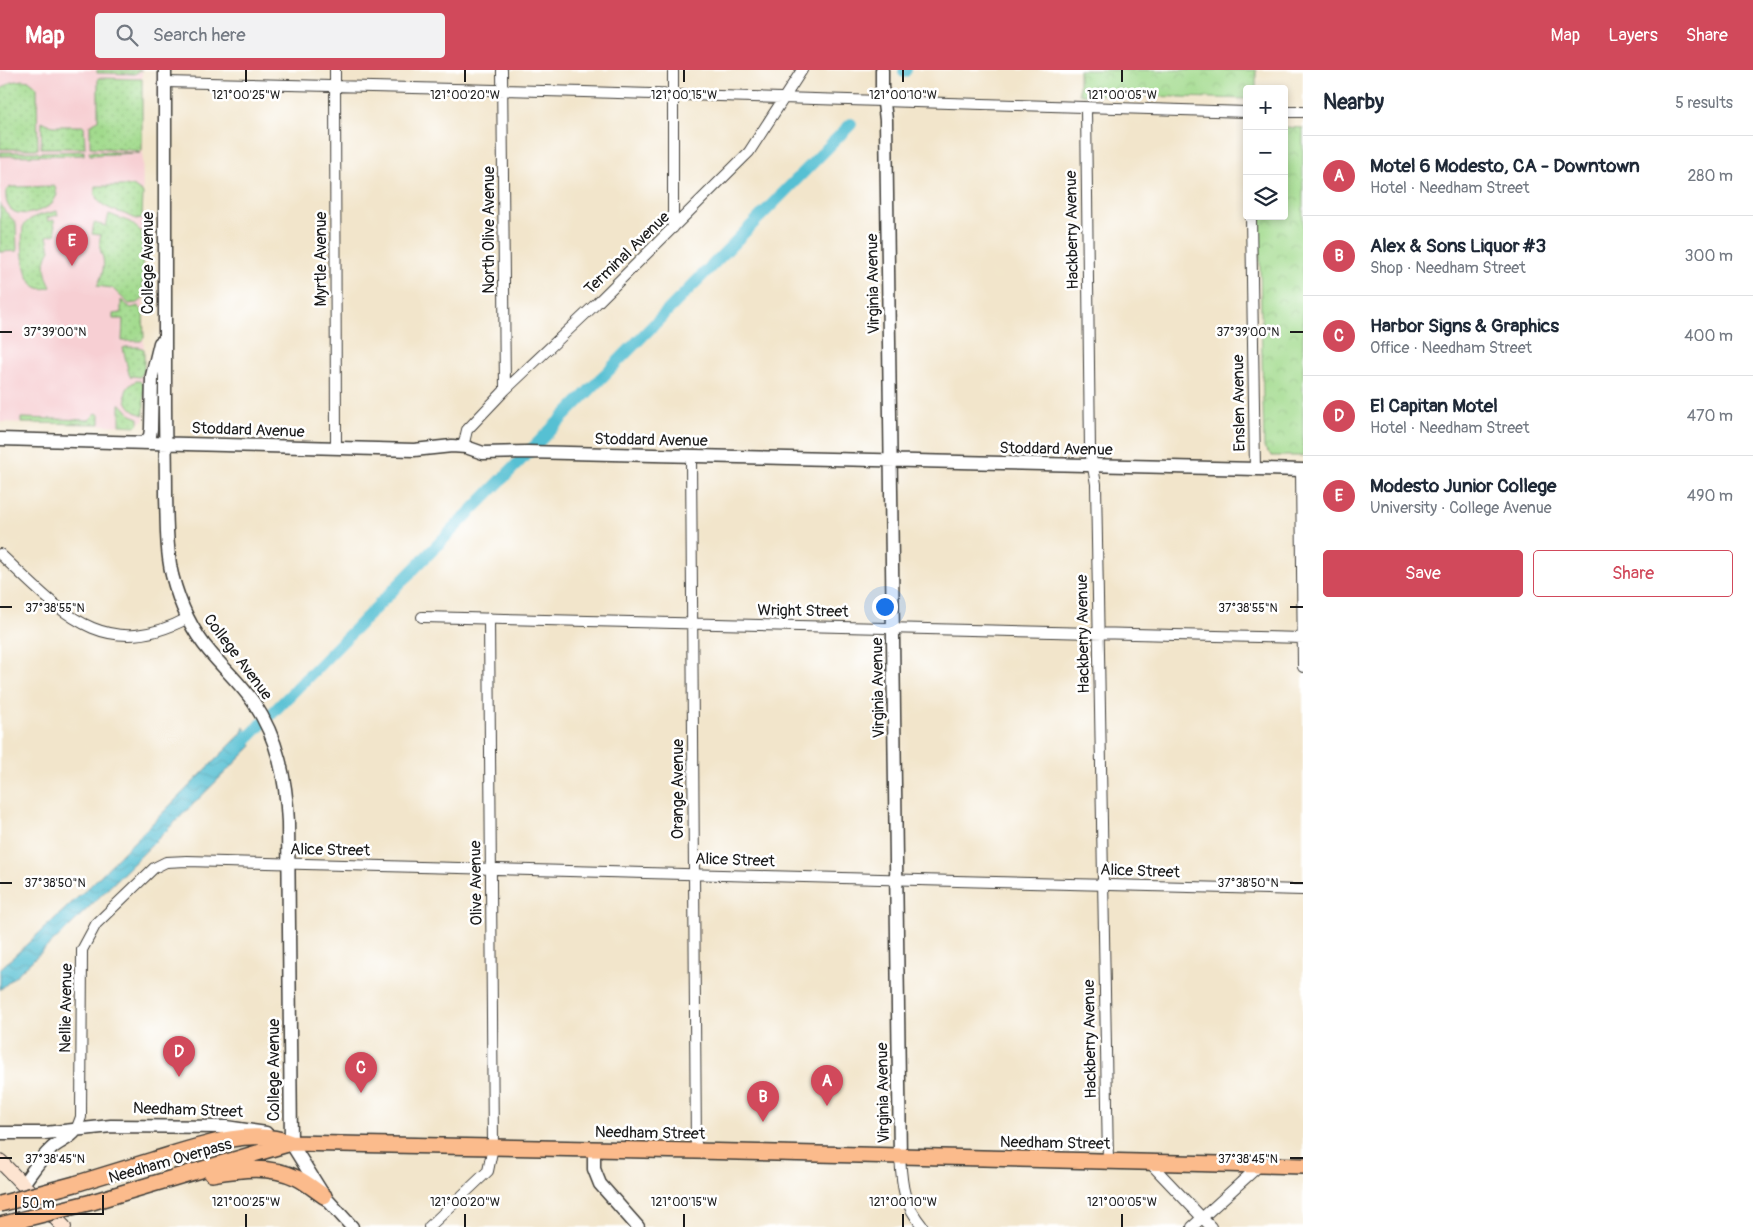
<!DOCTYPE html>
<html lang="en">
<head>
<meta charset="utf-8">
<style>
	body { margin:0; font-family:Pangolin,sans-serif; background:#f2f2f3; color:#1f2937 }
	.controls { position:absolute; right:15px; top:15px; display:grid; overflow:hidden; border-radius:5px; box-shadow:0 2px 8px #0003 }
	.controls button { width:45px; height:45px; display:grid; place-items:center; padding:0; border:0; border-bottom:1px solid #e0e1e3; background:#fff; color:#1f2937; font:25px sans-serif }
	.scale { position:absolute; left:15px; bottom:12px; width:89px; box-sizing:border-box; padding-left:5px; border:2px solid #1c1c1c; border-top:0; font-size:14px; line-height:18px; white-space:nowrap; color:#1c1c1c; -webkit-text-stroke:4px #fff; paint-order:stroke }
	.you { position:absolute; left:884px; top:536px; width:18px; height:18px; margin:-12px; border:4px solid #fff; border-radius:50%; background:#1a73e8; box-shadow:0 0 0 8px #1a73e833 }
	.badge { display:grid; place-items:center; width:32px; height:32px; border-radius:50%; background:#d1495b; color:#fff; font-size:16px; font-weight:700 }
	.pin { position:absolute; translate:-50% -41px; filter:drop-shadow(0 1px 2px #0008) }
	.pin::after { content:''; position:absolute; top:26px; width:18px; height:15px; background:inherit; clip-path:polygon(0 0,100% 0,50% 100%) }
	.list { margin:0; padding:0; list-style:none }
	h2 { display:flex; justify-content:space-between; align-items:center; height:65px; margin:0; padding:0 20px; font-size:21px }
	h2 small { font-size:16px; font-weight:400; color:#747a83 }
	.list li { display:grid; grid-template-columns:32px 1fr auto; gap:15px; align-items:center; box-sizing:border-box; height:80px; padding:0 20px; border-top:1px solid #e0e1e3 }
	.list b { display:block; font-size:19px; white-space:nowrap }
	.list p { margin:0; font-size:16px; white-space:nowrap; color:#747a83 }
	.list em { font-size:16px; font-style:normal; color:#747a83 }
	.actions { display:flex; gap:10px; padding:15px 20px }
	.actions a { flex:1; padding:11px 0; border:1px solid #d1495b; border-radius:5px; text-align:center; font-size:18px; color:#d1495b }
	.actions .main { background:#d1495b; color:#fff }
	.icon { flex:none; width:28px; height:28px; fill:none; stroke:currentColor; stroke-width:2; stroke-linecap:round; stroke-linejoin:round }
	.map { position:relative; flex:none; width:1303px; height:1157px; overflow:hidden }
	header { display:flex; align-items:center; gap:30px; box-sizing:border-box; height:70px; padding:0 25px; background:#d1495b; color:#fff }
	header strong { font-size:24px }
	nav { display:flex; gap:28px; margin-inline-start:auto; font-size:18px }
	.search { width:350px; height:45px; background:#f2f2f3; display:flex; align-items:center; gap:12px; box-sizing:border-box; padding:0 18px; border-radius:5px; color:#747a83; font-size:19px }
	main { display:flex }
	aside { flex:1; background:#fff }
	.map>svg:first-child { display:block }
	.built { fill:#f7cfd3 }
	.grass { fill:url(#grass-dots); stroke:#5e7b54 }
	.park { fill:url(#park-crowns); stroke:#5e7b54 }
	.garden { fill:#a1da8c; stroke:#5e7b54 }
	.water { fill:url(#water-waves); stroke:#3a6e78 }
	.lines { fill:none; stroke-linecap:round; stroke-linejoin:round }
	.canal { stroke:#57c0d3; stroke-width:12 }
	.minor-casing { stroke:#3c3a36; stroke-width:12 }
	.tertiary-casing { stroke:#3c3a36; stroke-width:15 }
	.secondary-casing { stroke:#3c3a36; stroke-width:16 }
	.primary-casing { stroke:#3c3a36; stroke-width:18 }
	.minor { stroke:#fff; stroke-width:10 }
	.tertiary { stroke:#fff; stroke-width:12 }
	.secondary { stroke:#fde4d1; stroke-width:14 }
	.primary { stroke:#fbbb8c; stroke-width:15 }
	.primary-bridge-casing { stroke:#3c3a36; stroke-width:18; stroke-linecap:butt }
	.primary-bridge { stroke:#fbbb8c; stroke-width:15 }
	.ticks { fill:none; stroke:#1c1c1c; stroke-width:2 }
	.labels { text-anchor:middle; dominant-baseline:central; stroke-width:5; stroke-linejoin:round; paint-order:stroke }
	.street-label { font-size:16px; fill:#1c1c1c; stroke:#fff }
	.ticks-label { font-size:12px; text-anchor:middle; fill:#1c1c1c; stroke:#fff; stroke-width:5; stroke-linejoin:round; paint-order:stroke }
</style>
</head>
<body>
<header>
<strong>Map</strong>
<div class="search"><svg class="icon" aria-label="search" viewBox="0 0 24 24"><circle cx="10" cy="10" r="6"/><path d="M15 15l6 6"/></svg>Search here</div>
<nav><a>Map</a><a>Layers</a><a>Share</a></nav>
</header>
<main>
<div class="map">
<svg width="1303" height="1157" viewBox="0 0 1303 1157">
	<defs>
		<pattern id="grass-dots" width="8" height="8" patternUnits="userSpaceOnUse" patternTransform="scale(1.25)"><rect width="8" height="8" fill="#a1da8c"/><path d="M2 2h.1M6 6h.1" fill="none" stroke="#8aba78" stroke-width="1.8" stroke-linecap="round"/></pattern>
		<pattern id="park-crowns" width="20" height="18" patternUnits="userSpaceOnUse" patternTransform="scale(1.25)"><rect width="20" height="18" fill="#a1da8c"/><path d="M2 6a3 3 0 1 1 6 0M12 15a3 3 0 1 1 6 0" fill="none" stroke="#8aba78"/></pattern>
		<pattern id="water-waves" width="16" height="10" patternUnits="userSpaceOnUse" patternTransform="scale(1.25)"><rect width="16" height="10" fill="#57c0d3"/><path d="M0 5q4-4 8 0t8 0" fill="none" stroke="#4ba4b5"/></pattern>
	</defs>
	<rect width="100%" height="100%" fill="#fff"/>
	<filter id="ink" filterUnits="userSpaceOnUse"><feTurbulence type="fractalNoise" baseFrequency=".02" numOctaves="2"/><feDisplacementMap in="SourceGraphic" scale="10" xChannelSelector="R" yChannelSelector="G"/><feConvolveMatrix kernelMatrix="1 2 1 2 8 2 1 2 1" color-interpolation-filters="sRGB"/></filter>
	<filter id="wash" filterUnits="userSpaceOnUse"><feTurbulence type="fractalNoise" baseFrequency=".0096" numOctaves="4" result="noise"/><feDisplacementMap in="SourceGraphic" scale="20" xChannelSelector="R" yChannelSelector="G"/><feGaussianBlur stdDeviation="1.12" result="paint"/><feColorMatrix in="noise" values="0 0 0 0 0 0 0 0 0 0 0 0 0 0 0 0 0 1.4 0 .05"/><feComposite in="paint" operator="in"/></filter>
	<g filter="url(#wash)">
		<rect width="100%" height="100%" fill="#f2e5cb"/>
		<!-- built -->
		<path class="built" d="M0,0H142L144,345V350L136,356L0,352Z"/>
		<!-- grass -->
		<path class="grass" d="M97,0H142L134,4L97,3Z
			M98,8L142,9V81L90,77V55L98,50Z
			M23,10L30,11L37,17L38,79H0V20L11,12Z
			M42,51L52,56H84L85,78H41Z
			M84,81V85L0,86V82H37L40,84L42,82Z
			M89,81L140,83L90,85Z
			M55,116L57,125L52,134C35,146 3,152 6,121L10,117Z
			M95,116H133L143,123L142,148L136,149C120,140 91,139 95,116Z
			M0,133L4,140L16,153L17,181L0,182Z
			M57,141L58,145L47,148L48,151L54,150L56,164L47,166L50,180C42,192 45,205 51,217C21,229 21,174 23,157C28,146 46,144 57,141Z
			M109,144L130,152L142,162L143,229L138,233L129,234L112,218L97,216C101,208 105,198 103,188C100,179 98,175 101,165L92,164L94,153L106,156Z
			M121,230L131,238L138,236L143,241L144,268L141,271H122L123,249H113V244L121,243Z
			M126,277H139L144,279V302L140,307L132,306L131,308L129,304L123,278Z
			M136,311H140L144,316V345C126,342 117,320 136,311Z
			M120,333L131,345L139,348V353L136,356L120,355Z
			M96,343L100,345V354L21,353V348L89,350Z"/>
		<!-- park -->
		<path class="park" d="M1079,0H1256V19H1247V29L1079,24Z
			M1284,57L1303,58V386H1272L1264,378L1259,146H1284Z"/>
		<!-- garden -->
		<path class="garden" d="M148,1099L149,1100L124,1113L97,1120Z"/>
		<!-- water -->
		<path class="water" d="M244,657L252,676L70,856L0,920V899L90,816L241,664Z"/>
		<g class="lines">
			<!-- canal -->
			<path class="canal" d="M904,2L906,0
				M238,678L851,54"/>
		</g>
	</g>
	<g filter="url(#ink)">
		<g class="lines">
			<defs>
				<path id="minor" d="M335,0L336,378
					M502,0L505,320
					M673,0V158
					M165,12L584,22L1247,42
					M1086,38L1090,381L1096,414L1108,1091
					M1284,42H1303
					M1251,146L1255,399
					M463,377L467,360L505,320L597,233L749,82L802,0
					M691,387L696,1081
					M1301,400L1303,597
					M0,484C59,539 102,594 188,548
					M422,547L1303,568
					M76,1060L81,1047L82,880L96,854L154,798L166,792L187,791L1303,820
					M900,1087C902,1116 903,1133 923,1157
					M1150,1093L1211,1157
					M429,1157L488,1101L493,1077L489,548
					M1192,1157L1259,1096"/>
				<path id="tertiary" d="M165,0C164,109 164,218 165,328C165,360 166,393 166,426C167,452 166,479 172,505C179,532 191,560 210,582C224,599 241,614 254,633C278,669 286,709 288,752L291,1073L324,1126L352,1157
					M882,0V17L886,50L900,1087
					M0,369L414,380L452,376L466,377L483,383L527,382L1303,400
					M145,373L150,366L151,359L152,306L160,273
					M0,1063H45L111,1056L226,1057L266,1063
					M594,1080V1099L600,1114L638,1157
					M23,1114C32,1102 40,1089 51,1079C59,1071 69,1070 76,1060"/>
				<path id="secondary" d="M0,1091L64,1157"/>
				<path id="primary" d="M212,1104C241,1099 270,1095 297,1108C307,1113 315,1120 324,1126
					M75,1114C101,1106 127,1098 153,1090C193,1078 250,1056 291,1073L696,1081L1303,1096
					M92,1132L291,1073"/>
			</defs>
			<!-- minor casing -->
			<use href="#minor" class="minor-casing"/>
			<!-- tertiary casing -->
			<use href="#tertiary" class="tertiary-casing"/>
			<!-- secondary casing -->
			<use href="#secondary" class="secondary-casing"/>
			<!-- primary casing -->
			<use href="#primary" class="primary-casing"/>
			<!-- minor -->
			<use href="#minor" class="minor"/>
			<!-- tertiary -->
			<use href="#tertiary" class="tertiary"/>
			<!-- secondary -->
			<use href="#secondary" class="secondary"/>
			<!-- primary -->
			<use href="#primary" class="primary"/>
			<defs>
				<path id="primary-bridge" d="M0,1134L75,1114
					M0,1155L92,1132"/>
			</defs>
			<!-- primary-bridge casing -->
			<use href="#primary-bridge" class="primary-bridge-casing"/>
			<!-- primary-bridge -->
			<use href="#primary-bridge" class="primary-bridge"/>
		</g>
	</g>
	<!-- ticks -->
	<path class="ticks" d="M246,0V12M465,0V12M684,0V12M903,0V12M1122,0V12M0,262H12M1290,262H1303M0,537H12M1290,537H1303M0,813H12M1290,813H1303M0,1088H12M1290,1088H1303M246,1144V1157M465,1144V1157M684,1144V1157M903,1144V1157M1122,1144V1157"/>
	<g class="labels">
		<!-- street labels -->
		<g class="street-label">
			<text transform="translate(489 160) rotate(-90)">North Olive Avenue</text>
			<text transform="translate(1072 160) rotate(-91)">Hackberry Avenue</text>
			<text transform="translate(627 183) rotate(-44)">Terminal Avenue</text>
			<text transform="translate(321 189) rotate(-90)">Myrtle Avenue</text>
			<text transform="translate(148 193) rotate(-90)">College Avenue</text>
			<text transform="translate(873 214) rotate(-91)">Virginia Avenue</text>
			<text transform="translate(1239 333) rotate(-91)">Enslen Avenue</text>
			<text transform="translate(248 360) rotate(2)">Stoddard Avenue</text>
			<text transform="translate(651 370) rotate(1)">Stoddard Avenue</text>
			<text transform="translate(1056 379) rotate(1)">Stoddard Avenue</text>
			<text transform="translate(803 541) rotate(1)">Wright Street</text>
			<text transform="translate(1083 564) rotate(-91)">Hackberry Avenue</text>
			<text transform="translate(238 587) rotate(53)">College Avenue</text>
			<text transform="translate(878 618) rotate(-91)">Virginia Avenue</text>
			<text transform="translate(678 719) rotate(-90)">Orange Avenue</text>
			<text transform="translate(330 780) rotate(1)">Alice Street</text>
			<text transform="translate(735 790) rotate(2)">Alice Street</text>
			<text transform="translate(1140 801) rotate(2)">Alice Street</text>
			<text transform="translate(476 813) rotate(-91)">Olive Avenue</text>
			<text transform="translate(66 938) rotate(-89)">Nellie Avenue</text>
			<text transform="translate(1090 969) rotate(-91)">Hackberry Avenue</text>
			<text transform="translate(274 1000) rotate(-90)">College Avenue</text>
			<text transform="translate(883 1023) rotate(-91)">Virginia Avenue</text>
			<text transform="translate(188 1040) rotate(2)">Needham Street</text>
			<text transform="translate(650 1063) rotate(1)">Needham Street</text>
			<text transform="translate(1055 1073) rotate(1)">Needham Street</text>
			<text transform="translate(170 1091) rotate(-16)">Needham Overpass</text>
		</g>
	</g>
	<g class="ticks-label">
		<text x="246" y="29">121°00'25"W</text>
		<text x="465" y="29">121°00'20"W</text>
		<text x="684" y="29">121°00'15"W</text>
		<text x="903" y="29">121°00'10"W</text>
		<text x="1122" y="29">121°00'05"W</text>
		<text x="55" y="266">37°39'00"N</text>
		<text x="1248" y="266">37°39'00"N</text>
		<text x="55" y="542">37°38'55"N</text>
		<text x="1248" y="542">37°38'55"N</text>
		<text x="55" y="817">37°38'50"N</text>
		<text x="1248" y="817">37°38'50"N</text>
		<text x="55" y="1093">37°38'45"N</text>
		<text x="1248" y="1093">37°38'45"N</text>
		<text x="246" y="1136">121°00'25"W</text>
		<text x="465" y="1136">121°00'20"W</text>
		<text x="684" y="1136">121°00'15"W</text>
		<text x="903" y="1136">121°00'10"W</text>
		<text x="1122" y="1136">121°00'05"W</text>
	</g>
</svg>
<div class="controls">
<button>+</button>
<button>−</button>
<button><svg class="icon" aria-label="layers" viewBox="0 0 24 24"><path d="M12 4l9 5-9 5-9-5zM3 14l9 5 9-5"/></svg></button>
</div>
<div class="scale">50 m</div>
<div class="you"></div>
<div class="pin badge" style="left:827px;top:1036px">A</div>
<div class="pin badge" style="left:763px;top:1052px">B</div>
<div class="pin badge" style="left:361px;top:1023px">C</div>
<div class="pin badge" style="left:179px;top:1007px">D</div>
<div class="pin badge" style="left:72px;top:196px">E</div>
</div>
<aside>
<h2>Nearby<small>5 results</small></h2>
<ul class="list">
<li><span class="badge">A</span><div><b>Motel 6 Modesto, CA - Downtown</b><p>Hotel · Needham Street</p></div><em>280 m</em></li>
<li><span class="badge">B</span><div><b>Alex &amp; Sons Liquor #3</b><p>Shop · Needham Street</p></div><em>300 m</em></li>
<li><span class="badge">C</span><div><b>Harbor Signs &amp; Graphics</b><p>Office · Needham Street</p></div><em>400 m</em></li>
<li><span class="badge">D</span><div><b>El Capitan Motel</b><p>Hotel · Needham Street</p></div><em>470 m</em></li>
<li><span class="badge">E</span><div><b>Modesto Junior College</b><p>University · College Avenue</p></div><em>490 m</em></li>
</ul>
<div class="actions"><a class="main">Save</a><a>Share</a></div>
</aside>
</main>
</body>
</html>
